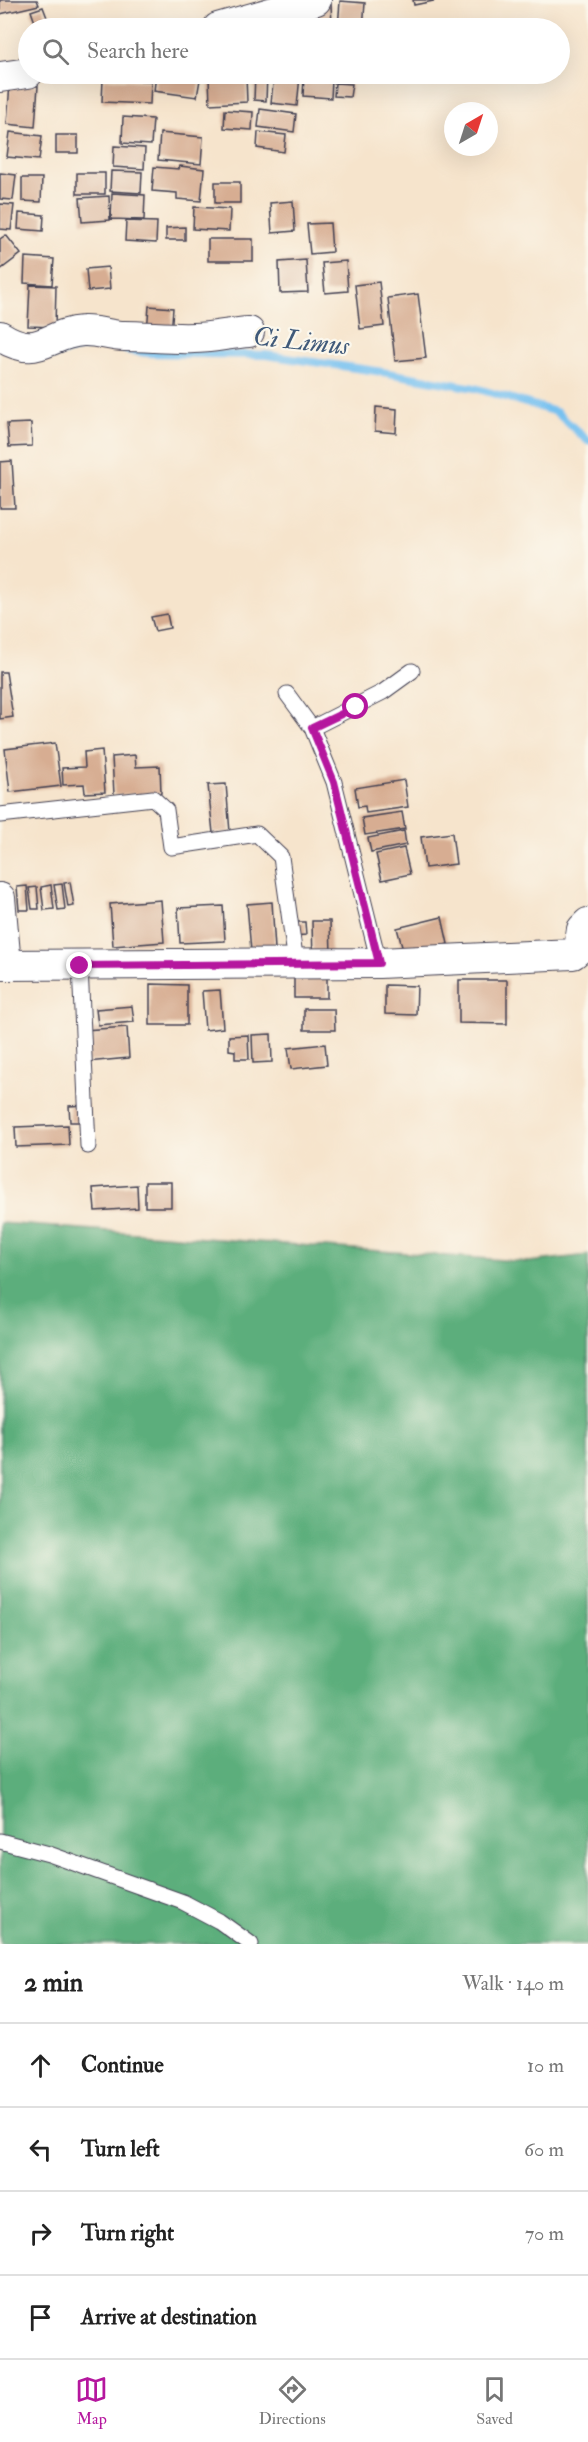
<!DOCTYPE html>
<html lang="en">
<head>
<meta charset="utf-8">
<style>
	body { margin:0; font-family:"IM FELL Double Pica",serif; background:#f6f6f6; color:#222 }
	.compass { position:absolute; left:444px; top:102px; width:54px; height:54px; border-radius:50%; background:#fff; box-shadow:0 6px 24px #0002; rotate:39deg }
	.stop { position:absolute; width:18px; height:18px; margin:-14px; border:4px solid #b5179e; border-radius:50%; background:#fff }
	.stop.end { background:#b5179e; border-color:#fff; box-shadow:0 2px 6px #0008 }
	.list { margin:0; padding:0; list-style:none }
	h2 { display:flex; justify-content:space-between; align-items:center; height:78px; margin:0; padding:0 24px; font-size:26px }
	h2 small { font-size:20px; font-weight:400; color:#767676 }
	.list li { display:grid; grid-template-columns:39px 1fr auto; gap:18px; align-items:center; box-sizing:border-box; height:84px; padding:0 24px; border-top:2px solid #e0e0e0 }
	.list b { display:block; font-size:22px; white-space:nowrap }
	.list em { font-size:20px; font-style:normal; color:#767676 }
	.icon { flex:none; width:33px; height:33px; fill:none; stroke:currentColor; stroke-width:2; stroke-linecap:round; stroke-linejoin:round }
	.map { position:relative; flex:none; width:588px; height:1944px; overflow:hidden }
	.search { position:absolute; background:#fff; box-shadow:0 6px 24px #0002; left:18px; right:18px; top:18px; height:66px; display:flex; align-items:center; gap:15px; box-sizing:border-box; padding:0 21px; border-radius:33px; color:#767676; font-size:22px }
	.sheet { height:414px; background:#fff }
	nav { display:flex; justify-content:space-around; align-items:center; box-sizing:border-box; height:84px; border-top:2px solid #e0e0e0; background:#fff; font-size:16px; color:#767676 }
	nav a { display:grid; justify-items:center; gap:3px }
	nav .on { color:#b5179e }
	.map>svg:first-child { display:block }
	.forest { fill:#5bae7b; stroke:#3e685b; stroke-width:1.5 }
	.lines { fill:none; stroke-linecap:round; stroke-linejoin:round }
	.stream { stroke:#77c1f0; stroke-width:8 }
	.building { fill:#d7ad92 }
	.service-casing { stroke:#423f51; stroke-width:17 }
	.minor-casing { stroke:#423f51; stroke-width:32 }
	.service { stroke:#fff; stroke-width:15 }
	.minor { stroke:#fff; stroke-width:30 }
	.route { stroke:#b5179e; stroke-width:8 }
	.labels { text-anchor:middle; dominant-baseline:central; stroke-width:4.5; stroke-linejoin:round; paint-order:stroke }
	.water-label { font-size:27px; font-style:italic; fill:#405a7a; stroke:#fbf7ec }
</style>
</head>
<body>
<div class="map">
<svg width="588" height="1944" viewBox="0 0 588 1944">
	<rect width="100%" height="100%" fill="#fbf7ec"/>
	<filter id="ink" filterUnits="userSpaceOnUse"><feTurbulence type="fractalNoise" baseFrequency=".0167" numOctaves="2"/><feDisplacementMap in="SourceGraphic" scale="12" xChannelSelector="R" yChannelSelector="G"/><feConvolveMatrix kernelMatrix="1 2 1 2 8 2 1 2 1" color-interpolation-filters="sRGB"/></filter>
	<filter id="wash" filterUnits="userSpaceOnUse"><feTurbulence type="fractalNoise" baseFrequency=".008" numOctaves="4" result="noise"/><feDisplacementMap in="SourceGraphic" scale="24" xChannelSelector="R" yChannelSelector="G"/><feGaussianBlur stdDeviation="1.35" result="paint"/><feColorMatrix in="noise" values="0 0 0 0 0 0 0 0 0 0 0 0 0 0 0 0 0 1.4 0 .05"/><feComposite in="paint" operator="in"/></filter>
	<g filter="url(#wash)">
		<rect width="100%" height="100%" fill="#f6e4cc"/>
		<!-- forest -->
		<path class="forest" d="M0,1223L529,1262L588,1255V1944H0Z"/>
		<g class="lines">
			<!-- stream -->
			<path class="stream" d="M126,350L148,353L266,355L376,371L475,388L556,412L588,441
				M50,355L96,344"/>
		</g>
		<g id="blocks">
			<!-- building -->
			<path class="building" d="M0,0H37L39,5L0,14Z
				M413,0H434V1L414,5Z
				M340,1L365,3L363,28H338Z
				M331,4L332,26L306,27L305,6Z
				M43,7L51,28H37L31,11Z
				M123,74H151V76H123Z
				M156,74H201L197,97L154,91Z
				M255,74H267L266,101L254,100Z
				M274,74L300,76L297,106L271,103Z
				M246,76L247,102L210,104L209,78Z
				M304,78L332,80L331,98L303,96Z
				M103,79L151,81L150,104L102,102Z
				M10,83L38,86L35,127L7,124Z
				M335,83L352,84L350,97L334,96Z
				M260,109L296,114L294,132L258,127Z
				M225,110L253,112L252,130L224,128Z
				M123,117L153,119L151,145L122,143Z
				M10,132L42,136L39,160L7,157Z
				M258,132L286,135L284,152L257,148Z
				M160,133L203,137L201,164L158,160Z
				M56,135H78V153H56Z
				M114,146L145,148L144,169L113,167Z
				M180,166L204,169L201,201L177,199V193L152,191L154,167L179,169Z
				M111,171L142,172L141,193L110,191Z
				M0,173L16,175L13,200L0,199Z
				M77,173H105V194H77Z
				M22,178H42L41,202L22,201Z
				M215,182H240V203H215Z
				M112,193L145,195L144,220L111,219Z
				M109,196L110,220L82,222L80,198Z
				M293,201L295,231L272,233L270,203Z
				M0,204L14,205L11,230L0,229Z
				M194,207L230,209L229,231L193,229Z
				M19,213L44,215L43,231L18,229Z
				M126,221L157,222L156,243L125,241Z
				M330,223L332,252L310,254L307,224Z
				M185,227V240H166V228Z
				M6,235L21,254L0,270V239Z
				M208,239H253V261H208Z
				M25,257L54,259L52,285L24,283Z
				M306,260L308,292L280,293L279,262Z
				M346,261L348,291L325,293L322,263Z
				M108,267L110,289L88,291L86,269Z
				M379,282L384,326L360,329L355,285Z
				M30,285L56,286L55,327L28,326Z
				M418,294L426,358L395,361L388,298Z
				M149,306L173,308L171,334L147,332Z
				M376,407L397,409L396,433L375,431Z
				M31,423L32,446L9,447L7,424Z
				M12,461L15,508H0V462Z
				M167,614L170,628L155,631L151,617Z
				M0,672H6L13,717L0,719Z
				M55,743L61,786L10,792L5,749Z
				M102,750L105,792L85,793L84,784L63,785L62,768L85,767L84,752Z
				M135,755L136,767L160,766L161,793L114,795L112,757Z
				M404,780L408,807L366,813L365,806L358,807L355,788Z
				M226,784L230,832L213,833L208,785Z
				M402,812L405,829L365,835L362,818Z
				M404,831L406,845L371,852L368,838Z
				M452,833L456,864L425,868L421,837Z
				M404,848L410,874L382,880L376,854Z
				M70,882L74,906L68,907L64,883Z
				M62,884L65,909L58,910L54,885Z
				M51,885L54,909L44,910L41,887Z
				M27,886L29,910H19L17,887Z
				M37,887L39,909H32L29,888Z
				M161,900L164,942L113,946L110,904Z
				M272,902L275,949L251,951L247,904Z
				M223,906L225,941L180,943L178,908Z
				M442,917L448,944L404,954L397,928Z
				M312,921H330L331,955L313,962Z
				M292,922H305L306,935L292,936Z
				M294,974H327V998H294Z
				M459,980H507V1024L459,1023Z
				M150,984L187,985V1025H150Z
				M385,985L417,986L416,1015L385,1014Z
				M220,990L223,1028L205,1030L202,991Z
				M132,1006L134,1022L98,1025L96,1009Z
				M304,1009H334L335,1030H304Z
				M127,1027L129,1058L87,1062L84,1030Z
				M271,1034L272,1062L253,1063L252,1035Z
				M248,1035L249,1059H235V1051L229,1050V1036Z
				M325,1044L327,1065L291,1069L288,1048Z
				M88,1105L89,1122H70L69,1106Z
				M68,1125L69,1145L16,1147L15,1127Z
				M145,1182H171V1207H145Z
				M137,1185L138,1208L95,1211L93,1188Z"/>
		</g>
	</g>
	<g filter="url(#ink)">
		<use href="#blocks" fill-opacity="0" stroke="#423f51" stroke-width="1.5"/>
		<g class="lines">
			<defs>
				<path id="service" d="M287,694L312,728L334,782L379,963
					M312,728L383,692L412,671
					M0,815L153,798L166,810L171,847L257,834L281,857L296,963
					M80,966L88,1146
					M0,1841L49,1854L183,1902L219,1921L251,1944"/>
				<path id="minor" d="M218,28L316,0
					M0,77L28,73
					M0,336C40,361 46,333 83,331C96,330 110,336 124,336C147,336 171,339 194,338C212,338 231,333 249,332
					M0,898L6,965
					M0,965L379,963L573,954L579,949L582,929L588,923"/>
			</defs>
			<!-- service casing -->
			<use href="#service" class="service-casing"/>
			<!-- minor casing -->
			<use href="#minor" class="minor-casing"/>
			<!-- service -->
			<use href="#service" class="service"/>
			<!-- minor -->
			<use href="#minor" class="minor"/>
		</g>
	</g>
	<g class="lines" filter="url(#ink)">
		<!-- route -->
		<path class="route" d="M80,966L379,963L334,782L312,728L356,707"/>
	</g>
	<g class="labels">
		<!-- water labels -->
		<g class="water-label">
			<text transform="translate(301 341) rotate(6)">Ci Limus</text>
		</g>
	</g>
</svg>
<svg class="compass" viewBox="-18 -18 36 36"><path d="M0-13l5 13h-10z" fill="#e53935"/><path d="M0 13l5-13h-10z" fill="#767676"/></svg>
<div class="stop" style="left:356px;top:707px"></div>
<div class="stop end" style="left:80px;top:966px"></div>
<div class="search"><svg class="icon" aria-label="search" viewBox="0 0 24 24"><circle cx="10" cy="10" r="6"/><path d="M15 15l6 6"/></svg>Search here</div>
</div>
<section class="sheet">
<h2>2 min<small>Walk · 140 m</small></h2>
<ul class="list">
<li><svg class="icon" aria-label="ahead" viewBox="0 0 24 24"><path d="M12 20V5M6 11l6-6 6 6"/></svg><div><b>Continue</b></div><em>10 m</em></li>
<li><svg class="icon" aria-label="left" viewBox="0 0 24 24"><path d="M17 20v-9H6M10 6l-5 5 5 5"/></svg><div><b>Turn left</b></div><em>60 m</em></li>
<li><svg class="icon" aria-label="right" viewBox="0 0 24 24"><path d="M7 20v-9h11M14 6l5 5-5 5"/></svg><div><b>Turn right</b></div><em>70 m</em></li>
<li><svg class="icon" aria-label="arrive" viewBox="0 0 24 24"><path d="M6 21V4h12l-3 4 3 4H6"/></svg><div><b>Arrive at destination</b></div></li>
</ul>
</section>
<nav>
<a class="on"><svg class="icon" aria-label="map" viewBox="0 0 24 24"><path d="M3 6l6-2 6 2 6-2v14l-6 2-6-2-6 2zM9 4v14M15 6v14"/></svg>Map</a>
<a><svg class="icon" aria-label="directions" viewBox="0 0 24 24"><path d="M12 3l9 9-9 9-9-9zM9 14v-3h6M13 9l2 2-2 2"/></svg>Directions</a>
<a><svg class="icon" aria-label="saved" viewBox="0 0 24 24"><path d="M7 4h10v16l-5-4-5 4z"/></svg>Saved</a>
</nav>
</body>
</html>
